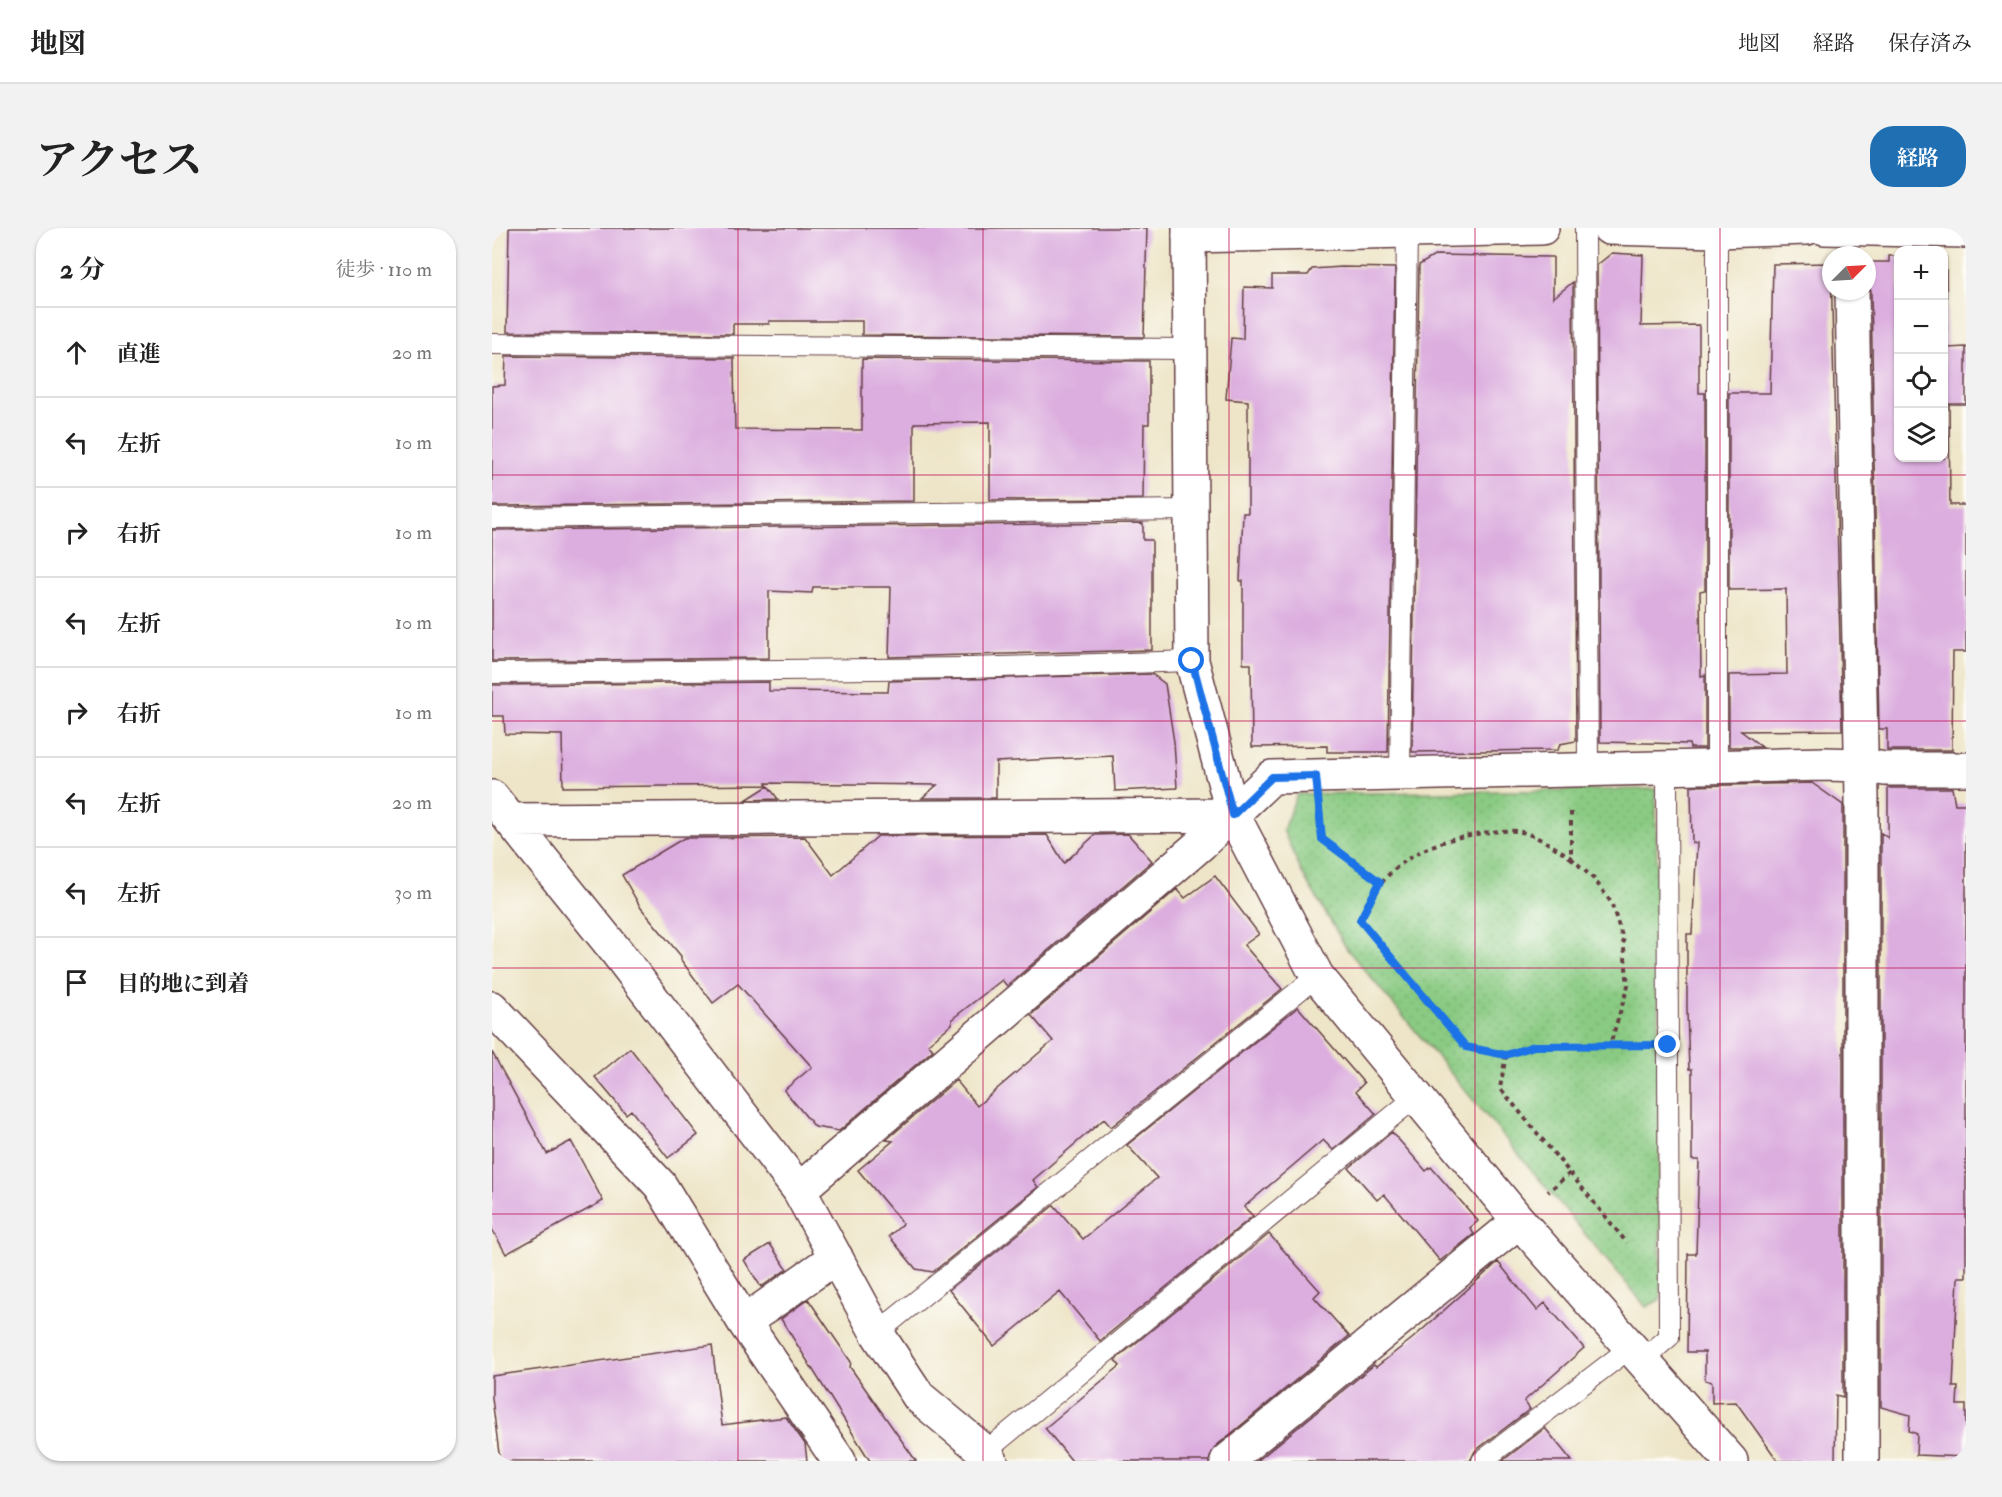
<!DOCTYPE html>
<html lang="ja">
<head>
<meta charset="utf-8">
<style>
	body { margin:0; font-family:"IM FELL Double Pica","Noto Serif JP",serif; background:#f2f2f2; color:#222 }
	.controls { position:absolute; right:18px; top:18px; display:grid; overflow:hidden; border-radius:12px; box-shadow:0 2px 4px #0004 }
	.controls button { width:54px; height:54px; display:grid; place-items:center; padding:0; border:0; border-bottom:2px solid #e0e0e0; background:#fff; color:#222; font:30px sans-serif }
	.compass { position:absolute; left:1330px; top:18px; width:54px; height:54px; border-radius:50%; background:#fff; box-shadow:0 2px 4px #0004; rotate:66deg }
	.stop { position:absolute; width:18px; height:18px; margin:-14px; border:4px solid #1a73e8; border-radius:50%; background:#fff }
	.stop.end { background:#1a73e8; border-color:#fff; box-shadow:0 2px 6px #0008 }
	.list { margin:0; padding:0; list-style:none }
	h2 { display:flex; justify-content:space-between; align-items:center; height:78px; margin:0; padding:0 24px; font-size:26px }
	h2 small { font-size:20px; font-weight:400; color:#767676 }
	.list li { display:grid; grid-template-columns:39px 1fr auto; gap:18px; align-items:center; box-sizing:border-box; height:90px; padding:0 24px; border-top:2px solid #e0e0e0 }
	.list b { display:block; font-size:22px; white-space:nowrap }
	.list em { font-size:20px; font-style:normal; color:#767676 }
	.icon { flex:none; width:33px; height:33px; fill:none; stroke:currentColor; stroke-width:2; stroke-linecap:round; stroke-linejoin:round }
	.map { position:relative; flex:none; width:1474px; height:1233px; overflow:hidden; border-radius:24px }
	header { display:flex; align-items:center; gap:36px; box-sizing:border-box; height:84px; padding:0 30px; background:#fff; border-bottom:2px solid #e0e0e0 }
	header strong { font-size:28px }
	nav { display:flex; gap:33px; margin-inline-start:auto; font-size:21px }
	.intro { display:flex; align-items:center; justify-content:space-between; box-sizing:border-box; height:144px; padding:0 36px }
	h1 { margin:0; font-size:42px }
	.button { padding:15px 27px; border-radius:24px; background:#1f6fb2; color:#fff; font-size:21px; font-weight:700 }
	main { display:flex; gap:36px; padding:0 36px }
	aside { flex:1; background:#fff; border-radius:24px; box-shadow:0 2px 4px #0004 }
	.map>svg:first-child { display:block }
	.park { fill:url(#park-dots); stroke:#6a7557; stroke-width:1.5 }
	.building { fill:#dcaedf }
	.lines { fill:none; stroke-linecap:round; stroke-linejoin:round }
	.lane-casing { stroke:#633d43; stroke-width:22 }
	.street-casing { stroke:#633d43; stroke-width:36 }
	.secondary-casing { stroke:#633d43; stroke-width:36 }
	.path { stroke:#633d43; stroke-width:4; stroke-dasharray:4.5 4.5; stroke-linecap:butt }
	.lane { stroke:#fff; stroke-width:20 }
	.street { stroke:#fff; stroke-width:33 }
	.secondary { stroke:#fff; stroke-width:33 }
	.route { stroke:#1a73e8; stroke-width:8 }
	.grid { fill:none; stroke:#c2185b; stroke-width:1.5; stroke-opacity:0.55 }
</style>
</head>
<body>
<header>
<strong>地図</strong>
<nav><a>地図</a><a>経路</a><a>保存済み</a></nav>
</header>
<div class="intro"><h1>アクセス</h1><a class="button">経路</a></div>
<main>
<aside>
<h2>2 分<small>徒歩 · 110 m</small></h2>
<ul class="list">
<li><svg class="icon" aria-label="ahead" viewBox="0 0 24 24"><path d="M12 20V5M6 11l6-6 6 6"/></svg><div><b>直進</b></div><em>20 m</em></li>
<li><svg class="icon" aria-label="left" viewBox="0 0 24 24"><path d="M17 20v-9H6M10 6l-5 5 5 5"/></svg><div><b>左折</b></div><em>10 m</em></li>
<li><svg class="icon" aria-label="right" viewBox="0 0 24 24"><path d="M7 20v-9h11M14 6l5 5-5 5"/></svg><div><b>右折</b></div><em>10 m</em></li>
<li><svg class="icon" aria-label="left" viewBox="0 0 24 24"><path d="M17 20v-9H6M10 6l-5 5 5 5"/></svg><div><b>左折</b></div><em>10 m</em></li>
<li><svg class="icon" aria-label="right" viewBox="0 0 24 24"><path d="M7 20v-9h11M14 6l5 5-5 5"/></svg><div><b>右折</b></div><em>10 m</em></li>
<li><svg class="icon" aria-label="left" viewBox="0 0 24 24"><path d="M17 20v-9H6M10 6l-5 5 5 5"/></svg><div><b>左折</b></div><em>20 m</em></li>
<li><svg class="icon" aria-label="left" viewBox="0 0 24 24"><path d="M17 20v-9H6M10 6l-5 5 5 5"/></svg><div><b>左折</b></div><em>30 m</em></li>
<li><svg class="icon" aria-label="arrive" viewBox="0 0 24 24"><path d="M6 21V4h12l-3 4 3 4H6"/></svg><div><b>目的地に到着</b></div></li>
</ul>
</aside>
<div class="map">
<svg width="1474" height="1233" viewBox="0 0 1474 1233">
	<defs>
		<pattern id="park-dots" width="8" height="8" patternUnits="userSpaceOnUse" patternTransform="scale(1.5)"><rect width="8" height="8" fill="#8acb83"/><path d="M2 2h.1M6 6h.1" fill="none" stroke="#79ae71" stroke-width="1.8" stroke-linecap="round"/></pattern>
	</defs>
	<rect width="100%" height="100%" fill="#fdfcf7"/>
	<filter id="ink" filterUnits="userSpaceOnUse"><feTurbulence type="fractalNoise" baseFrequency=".0167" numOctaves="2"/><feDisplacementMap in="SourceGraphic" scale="12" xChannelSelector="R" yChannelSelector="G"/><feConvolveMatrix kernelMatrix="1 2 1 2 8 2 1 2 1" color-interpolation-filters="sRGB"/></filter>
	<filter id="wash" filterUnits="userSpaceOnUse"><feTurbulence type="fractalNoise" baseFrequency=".008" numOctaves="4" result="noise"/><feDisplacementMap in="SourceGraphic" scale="24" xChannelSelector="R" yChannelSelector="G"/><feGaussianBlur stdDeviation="1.35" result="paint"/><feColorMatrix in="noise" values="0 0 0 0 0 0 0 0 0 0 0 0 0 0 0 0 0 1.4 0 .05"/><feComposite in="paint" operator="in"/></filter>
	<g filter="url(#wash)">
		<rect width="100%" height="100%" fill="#eee5c8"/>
		<!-- park -->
		<path class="park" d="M1164,561L1169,1071L1154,1079L855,721L810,645L791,602L805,566Z"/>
		<g id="blocks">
			<!-- building -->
			<path class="building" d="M17,0H655L652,109L370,107V93H277V96H241V106L15,104Z
				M1120,25L1151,27L1149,98L1207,97V165H1213V362L1208,363L1209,448L1213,447V520H1198L1197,516L1108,514L1105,37Z
				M944,27L1061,29V70L1081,54L1084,513L1068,516L1066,522L920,524L927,37Z
				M1397,28H1407V230H1452V29H1454L1455,120L1474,119V176H1457L1458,277H1474V424H1461L1460,522H1395V501H1387L1379,63L1375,52V34H1397Z
				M1339,35L1350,502L1249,503L1270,519H1237V447L1295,446L1294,361L1237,362V165H1278L1281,36Z
				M850,39L903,40L896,524H835V518L760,519L759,436H751V353H748L751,285H756V173L734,171L739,110L751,111L752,59L780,60V47H816L820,41Z
				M14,128L242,130L243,201L370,202V131L657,133V196H652L651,271L498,272V194L422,195V273L0,278V158L13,157Z
				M651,295V312H660V422L397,429L399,359H321L320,365L277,363V430L0,433V302Z
				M660,446L673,456L682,514L685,560L623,563L621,528L504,534V570H430L445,557L274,555L275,557L71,559L70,507L13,506L12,488H0V457L277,454V463L396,464L397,453Z
				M1320,555L1351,577V1169L1344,1167L1343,1233H1286L1244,1174L1220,1175V1154L1213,1152V1124H1195L1196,1026H1204L1207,932H1200V841H1197L1195,783V706H1200L1205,615H1200L1199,558Z
				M276,558L286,571L254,572Z
				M1396,560H1460L1463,576H1474V1049H1466L1461,1159H1466L1465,1177H1474V1229L1424,1227L1425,1206L1417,1203L1418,1187L1389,1179V605L1396,610Z
				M636,606L660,633L515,758L510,752L460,791V796L436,816L441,822L347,903L323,899L292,862L320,839L246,756L221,775L189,732V728L149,680L130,647L192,610L313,609L341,647L386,608L555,607L572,635L603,607Z
				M723,648L767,706L752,717L790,761L619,899L612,891L541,952L546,959L441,1044L424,1041L397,1008L411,996L366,942L401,913L394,912L464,852L485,878L561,813L539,787L685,661L693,670Z
				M806,779L872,855L864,863L884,886L841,922L831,912L752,979L761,988L608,1113L568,1064L502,1118L457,1062L562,977L591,1011L665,950L635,917Z
				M138,820L206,907L176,930L139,882L134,886L103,849Z
				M0,824L55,926L79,913L111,973L14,1026L0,1001Z
				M900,904L934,943L939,939L986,993L978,1000L982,1006L948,1033L892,966L885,972L857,940Z
				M777,1006L828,1063L822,1069L857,1108L723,1219L717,1233H580L553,1200L628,1138L623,1132Z
				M278,1016L295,1041L269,1059L252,1032Z
				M1006,1034L1045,1082L1053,1075L1092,1120L1032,1173L1038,1181L983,1223L978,1233H765L882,1137L884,1139L921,1110Z
				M316,1071L359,1134L358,1139L424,1233H378L289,1091Z
				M220,1117L230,1197L294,1189L313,1216L315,1233H8L0,1170V1148Z
				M1053,1200L1080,1233H1010Z"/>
		</g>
	</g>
	<g filter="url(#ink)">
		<use href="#blocks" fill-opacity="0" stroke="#633d43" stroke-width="1.5"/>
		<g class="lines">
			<defs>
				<path id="lane" d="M1093,0L1096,540
					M1225,3V540
					M0,116L698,121
					M0,290L699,282
					M0,445L477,440L700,433
					M908,545L915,2
					M385,1105L825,748
					M1149,1133L1177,1109L1175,541
					M493,1224L925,868
					M990,1233L1138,1120"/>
				<path id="street" d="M1117,0L1225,3L1315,0
					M1332,0L1474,3
					M697,8L1050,0
					M1360,63L1370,570V1233
					M0,569L124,723L307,962L385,1105L427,1169L493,1224L499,1233
					M19,592L741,587
					M0,780L168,957L252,1094L347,1233
					M307,962L710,615L780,549L1333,536L1370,537L1393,541H1474
					M252,1094L344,1029
					M735,1233L1027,993"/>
				<path id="secondary" d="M697,0L700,433L741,587L825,748L1027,993L1239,1233"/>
			</defs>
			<!-- lane casing -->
			<use href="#lane" class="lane-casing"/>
			<!-- street casing -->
			<use href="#street" class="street-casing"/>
			<!-- secondary casing -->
			<use href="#secondary" class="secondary-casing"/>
			<!-- path -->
			<path class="path" d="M1079,584V630C1065,620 1047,609 1030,604C1016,601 997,604 984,606C931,614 887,641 868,692L974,819L1014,827L1042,818L1143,817
				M828,587L830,611L888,654
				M1079,630L1102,651L1119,674L1131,711L1136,758L1118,817
				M1014,827L1008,860L1078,945L1056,964
				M1078,945L1135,1015"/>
			<!-- lane -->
			<use href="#lane" class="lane"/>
			<!-- street -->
			<use href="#street" class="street"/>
			<!-- secondary -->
			<use href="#secondary" class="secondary"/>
		</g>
	</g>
	<g class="lines" filter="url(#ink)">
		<!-- route -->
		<path class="route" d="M700,433L741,587L780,549L824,548L830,611L888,654L868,692L974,819L1014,827L1042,818L1176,817"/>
	</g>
	<!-- grid -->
	<path class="grid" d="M246,0V1233M491,0V1233M737,0V1233M983,0V1233M1228,0V1233M0,247H1474M0,493H1474M0,740H1474M0,986H1474"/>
</svg>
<div class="controls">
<button>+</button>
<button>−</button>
<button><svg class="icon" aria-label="locate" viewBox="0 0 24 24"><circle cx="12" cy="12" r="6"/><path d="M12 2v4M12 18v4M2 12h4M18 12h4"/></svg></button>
<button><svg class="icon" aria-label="layers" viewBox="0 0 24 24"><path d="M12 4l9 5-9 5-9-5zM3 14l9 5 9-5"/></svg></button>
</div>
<svg class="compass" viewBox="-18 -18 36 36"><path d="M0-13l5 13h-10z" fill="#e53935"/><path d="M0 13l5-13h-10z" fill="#767676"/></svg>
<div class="stop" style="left:700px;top:433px"></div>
<div class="stop end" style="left:1176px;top:817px"></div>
</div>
</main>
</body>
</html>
